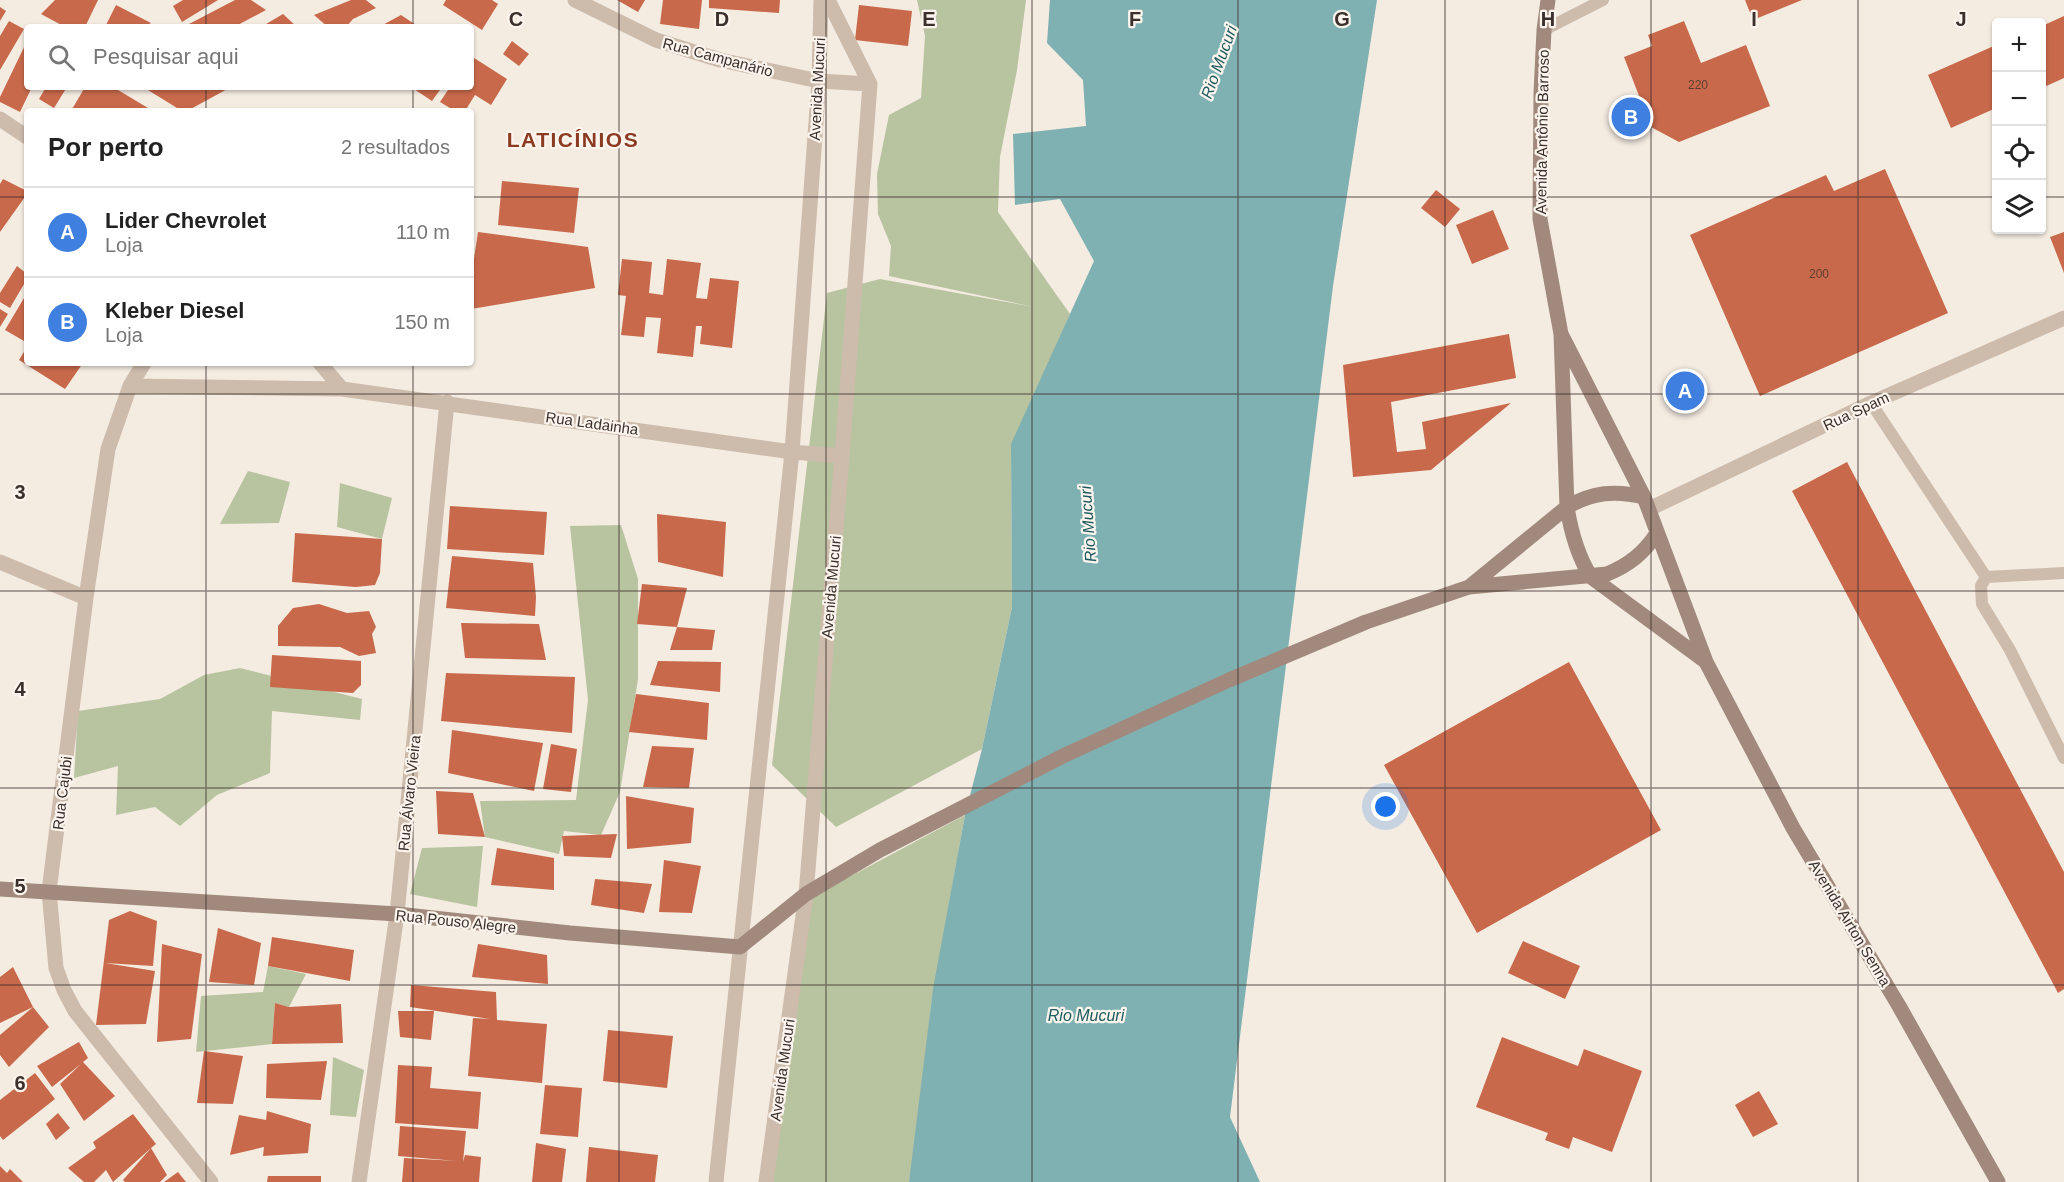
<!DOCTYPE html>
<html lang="pt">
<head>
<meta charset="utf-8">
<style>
	body { margin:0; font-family:Arial,sans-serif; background:#f2f2f2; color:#222 }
	.controls { position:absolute; right:18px; top:18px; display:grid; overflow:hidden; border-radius:6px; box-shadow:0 2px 4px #0004 }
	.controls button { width:54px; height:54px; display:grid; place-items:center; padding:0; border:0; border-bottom:2px solid #e0e0e0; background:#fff; color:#222; font:30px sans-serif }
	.you { position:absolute; left:1386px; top:807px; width:21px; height:21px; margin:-15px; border:4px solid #fff; border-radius:50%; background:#1a73e8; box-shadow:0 0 0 9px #1a73e833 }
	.badge { display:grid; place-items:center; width:39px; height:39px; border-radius:50%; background:#0f766e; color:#fff; font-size:20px; font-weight:700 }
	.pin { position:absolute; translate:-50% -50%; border:3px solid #fff; box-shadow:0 2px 6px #0006 }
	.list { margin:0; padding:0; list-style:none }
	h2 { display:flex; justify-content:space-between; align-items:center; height:78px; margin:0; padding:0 24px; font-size:26px }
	h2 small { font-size:20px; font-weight:400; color:#767676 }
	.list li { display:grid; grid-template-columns:39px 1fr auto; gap:18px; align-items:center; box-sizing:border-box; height:90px; padding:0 24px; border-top:2px solid #e0e0e0 }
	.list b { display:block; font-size:22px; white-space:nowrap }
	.list p { margin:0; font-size:20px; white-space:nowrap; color:#767676 }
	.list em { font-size:20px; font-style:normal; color:#767676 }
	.icon { flex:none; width:33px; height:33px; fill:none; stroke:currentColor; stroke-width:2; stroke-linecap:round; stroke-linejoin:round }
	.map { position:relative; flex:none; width:2064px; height:1182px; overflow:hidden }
	.search { position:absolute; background:#fff; box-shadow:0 2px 4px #0004; left:24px; top:24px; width:450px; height:66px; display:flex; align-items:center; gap:15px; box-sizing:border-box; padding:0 21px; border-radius:6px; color:#767676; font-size:22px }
	.panel { position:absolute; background:#fff; box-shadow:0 2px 4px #0004; left:24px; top:108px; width:450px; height:258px; border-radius:6px }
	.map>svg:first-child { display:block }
	.green { fill:#b8c4a0 }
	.water { fill:#7fb0b2 }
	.building { fill:#c8694b }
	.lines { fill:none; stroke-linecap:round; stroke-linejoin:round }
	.lane { stroke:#cdbbac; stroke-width:12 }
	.street { stroke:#cdbbac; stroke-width:15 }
	.secondary { stroke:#a18a7d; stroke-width:15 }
	.grid { fill:none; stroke:#3b302b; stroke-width:1.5; stroke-opacity:0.55 }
	.labels { text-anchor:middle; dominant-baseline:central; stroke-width:4.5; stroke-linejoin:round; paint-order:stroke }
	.number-label { font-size:12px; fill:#5e3e33 }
	.street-label { font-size:15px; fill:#3b302b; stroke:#fbf5ee }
	.water-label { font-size:16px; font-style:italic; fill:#1f5a5e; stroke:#fbf5ee }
	.district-label { font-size:21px; font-weight:bold; letter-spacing:1.5px; fill:#8c3b22; stroke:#fbf5ee }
	.grid-label { font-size:20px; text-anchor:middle; font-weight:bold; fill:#3b302b; stroke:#fbf5ee; stroke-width:4.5; stroke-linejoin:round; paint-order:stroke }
</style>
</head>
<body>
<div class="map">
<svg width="2064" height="1182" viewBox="0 0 2064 1182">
	<rect width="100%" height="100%" fill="#f4ebe1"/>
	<!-- green -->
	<path class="green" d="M917,0H1026L1017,70L1000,157L998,212L1070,314L1011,459L1012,607L982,749L836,827L772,765L827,293L880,279L1034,307L889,276L891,246L878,214L877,174L889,115L921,98L925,36Z
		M248,471L290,482L279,523L220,524Z
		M340,483L392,498L382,539L337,527Z
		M621,525L638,579V679L620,792L601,835L564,831L559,854L485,837L480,801L576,800L588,700L570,526Z
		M240,668L362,699L360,720L272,711L270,773L217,795L180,826L155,807L116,815L118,766L74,778L78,711L160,699L204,675Z
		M965,815L931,1005L913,1182H772L810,898Z
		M483,846L477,907L410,894L422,848Z
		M268,966L306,974L289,1007L275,1003L272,1044L196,1052L201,996L263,992Z
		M333,1057L364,1070L356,1117L330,1115Z"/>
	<!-- water -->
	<path class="water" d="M1050,0H1377L1333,286L1230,1117L1260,1182H909L933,989L965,815L982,749L1012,607L1011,444L1094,261L1060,199L1015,205L1013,134L1086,126L1083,80L1047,43Z"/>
	<!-- building -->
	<path class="building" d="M55,0H98L85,27H65L41,14Z
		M183,0H218L182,22L173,6Z
		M235,0H251L266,10L234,27H193L189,24Z
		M351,0H366L376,8L353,19L346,27H328L314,15Z
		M446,0H492L498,4L482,30L443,5Z
		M617,0H645L638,12Z
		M663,0H702L699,29L660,24Z
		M709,0H780L779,13L709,8Z
		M1745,0H1802L1753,20Z
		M116,5L151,23L144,27H105Z
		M859,5L912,11L908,46L855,40Z
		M0,7L6,11L0,21Z
		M283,14L297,27H261Z
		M401,15L419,27H379Z
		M2064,16V78L2042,88V26Z
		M9,21L24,29L0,70V36Z
		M1684,21L1701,63L1746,45L1770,106L1679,142L1651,127L1624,57L1652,46L1648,35Z
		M27,41V87H32L20,112L0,102V97Z
		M512,41L529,54L519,66L503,54Z
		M1996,45V108L1951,128L1928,75Z
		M471,56L507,79L491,105L475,95L465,111H455L440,102L450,87H471Z
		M46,87H67L54,108L39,99Z
		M85,87H113L153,111H71Z
		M143,87H231L187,111H182Z
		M411,87H442L432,101Z
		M1885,169L1948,313L1760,396L1690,235L1826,175L1834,191Z
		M3,179L27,191V194L0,232V184Z
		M502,181L579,188L574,233L498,225Z
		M1436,190L1460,209L1445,227L1421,208Z
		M1493,210L1509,249L1472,264L1456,225Z
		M478,232L588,247L595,288L471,309V279Z
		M2064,232V273L2050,237Z
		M622,259L652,262L649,293L663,295L667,259L701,263L696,298L707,299L710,278L739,281L732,348L700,344L702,326H696L693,357L657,353L661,318L646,317L644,337L621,335L626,296L618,295Z
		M17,266L27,274V279L10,308L0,302V293Z
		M27,293V336L24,341L5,330Z
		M0,309L8,314L0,327Z
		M1509,334L1516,378L1391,402L1397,452L1426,449L1422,422L1511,403L1431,470L1353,477L1343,365Z
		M27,347V363H83L65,389L19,360Z
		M1847,462L2064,872V989L2058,993L1792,491Z
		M450,506L547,512L544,555L447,549Z
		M657,514L726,522L723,577L658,562Z
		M295,533L382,539L380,573L375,585L356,587L292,582Z
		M452,556L533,563L536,597L535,616L446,608Z
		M642,584L687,588L677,627L715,630L712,650H670L677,627L637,624Z
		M319,604L347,613L369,611L376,627L372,634L376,653L359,656L340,647L278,646V626L293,608Z
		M461,623L539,624L546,660L465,658Z
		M272,655L361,661V685L353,693L270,687Z
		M658,661L721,662L720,692L650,685Z
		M1569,662L1661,830L1477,933L1384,765Z
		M446,673L575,677L572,733L441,721Z
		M636,694L709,703L707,740L629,732Z
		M452,730L543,743L534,791L448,773Z
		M551,744L577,749L571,792L543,789Z
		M652,746L694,748L689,788L643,787Z
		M436,791L473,793L485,837L438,834Z
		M626,796L694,808L691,843L627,849Z
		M617,834L611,858L564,856L562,836Z
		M497,848L554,858V890L491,885Z
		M664,860L701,866L692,913L659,912Z
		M595,879L652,884L644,913L591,905Z
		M130,911L157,921L153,966L105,963L155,971L146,1024L96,1025L109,920Z
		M218,928L261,943L254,985L209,982Z
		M272,937L354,950L350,981L268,966Z
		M1523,941L1580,966L1565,999L1508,973Z
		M162,944L202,954L191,1039L157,1042Z
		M478,944L547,955L548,984L472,977Z
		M13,967L33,1007L49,1027L9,1067L0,1055V1035L33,1007L0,1023V977Z
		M411,985L496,992L497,1020L547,1024L542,1083L468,1076L473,1018L490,1019L410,1007Z
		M275,1003L289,1007L341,1004L343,1043L272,1044Z
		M398,1011H434L431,1040L400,1037Z
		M608,1030L673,1036L667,1088L603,1081Z
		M1502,1037L1578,1066L1584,1049L1642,1071L1612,1152L1573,1137L1569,1149L1545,1140L1548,1133L1476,1107Z
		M79,1042L88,1058L83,1062L115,1096L84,1121L60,1084L81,1064L52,1087L37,1066Z
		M204,1051L243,1056L233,1104L197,1103Z
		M327,1061L321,1100L266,1098L267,1064Z
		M398,1065L432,1067L430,1088L481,1092L478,1129L395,1123Z
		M35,1073L55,1099L3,1140L0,1136V1100Z
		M545,1085L582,1088L578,1137L540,1134Z
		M1759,1091L1778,1124L1753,1137L1735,1105Z
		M267,1111L311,1124L308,1153L263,1156L264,1147L230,1155L239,1115L266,1120Z
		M58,1113L70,1128L56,1140L46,1124Z
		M133,1114L156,1144L151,1148L167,1175L160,1182H125L123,1180L151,1148L113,1182L106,1170L94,1182H84L68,1168L96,1148L93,1142Z
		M400,1126L466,1131L463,1162L465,1155L481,1157L479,1182H402L404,1158L457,1161L398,1156Z
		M536,1143L566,1149L562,1182H532Z
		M589,1147L658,1155L655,1182H586Z
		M0,1166L7,1173L10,1169L23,1182H0Z
		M178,1172L186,1182H164Z
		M268,1176H321V1182H267Z"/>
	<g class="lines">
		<!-- lane -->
		<path class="lane" d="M1544,30L1603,0
			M1871,403L1986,577
			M2064,573L1986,577L1981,586L1982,604L2010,650L2064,758"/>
		<!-- street -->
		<path class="street" d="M575,0L656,40L720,60L819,81L870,84
			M0,119L27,137
			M144,363L130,386L108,449L86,598L49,891L56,968L64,990L75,1011L211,1182
			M320,363L342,389L792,452L842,456
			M130,386L342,389
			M1649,509L1871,403L2064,318
			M0,562L86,598
			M359,1182L397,914L447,402
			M716,1182L792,452L819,81L821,0
			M766,1182L806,894L842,456L870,84L828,0"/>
		<!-- secondary -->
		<path class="secondary" d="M1548,0L1544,30L1541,93L1540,219L1561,334L1567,507C1571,532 1577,555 1591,577L1705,661
			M1561,334L1644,497L1706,662L1793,828L1899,1006L1998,1182
			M1469,587L1567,507C1593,492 1615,490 1644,497
			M0,889L397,914L570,933L740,947L806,894L880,850L1065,755L1229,680L1366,622L1469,587L1607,574C1629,565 1644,553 1657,533"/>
	</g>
	<!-- grid -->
	<path class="grid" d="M206,0V27M413,0V27M619,0V1182M826,0V1182M1032,0V1182M1238,0V1182M1445,0V1182M1651,0V1182M1858,0V1182M206,87V111M413,87V111M0,197H27M471,197H1996M2042,197H2064M206,363V1182M413,363V1182M0,394H2064M0,591H2064M0,788H2064M0,985H2064"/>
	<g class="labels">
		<!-- number labels -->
		<g class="number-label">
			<text x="1698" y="85">220</text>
			<text x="1819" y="274">200</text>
		</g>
		<!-- street labels -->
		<g class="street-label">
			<text transform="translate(718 57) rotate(15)">Rua Campanário</text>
			<text transform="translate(817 89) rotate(-87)">Avenida Mucuri</text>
			<text transform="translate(1542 132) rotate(-89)">Avenida Antônio Barroso</text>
			<text transform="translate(1856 411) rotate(-25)">Rua Spam</text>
			<text transform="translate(592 423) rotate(8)">Rua Ladainha</text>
			<text transform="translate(831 587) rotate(-85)">Avenida Mucuri</text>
			<text transform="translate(62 793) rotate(-83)">Rua Cajubi</text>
			<text transform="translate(409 793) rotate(-84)">Rua Álvaro Vieira</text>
			<text transform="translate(456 921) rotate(6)">Rua Pouso Alegre</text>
			<text transform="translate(1850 923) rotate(59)">Avenida Airton Senna</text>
			<text transform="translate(782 1070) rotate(-82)">Avenida Mucuri</text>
		</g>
		<!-- water labels -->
		<g class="water-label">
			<text transform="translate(1219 62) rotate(-70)">Rio Mucuri</text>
			<text transform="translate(1088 524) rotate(-94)">Rio Mucuri</text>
			<text x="1086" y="1015">Rio Mucuri</text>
		</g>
		<!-- district labels -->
		<g class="district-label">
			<text x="573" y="139">LATICÍNIOS</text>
		</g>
	</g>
	<g class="grid-label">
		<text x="516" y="26">C</text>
		<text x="722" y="26">D</text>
		<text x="929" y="26">E</text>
		<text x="1135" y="26">F</text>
		<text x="1342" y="26">G</text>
		<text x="1548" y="26">H</text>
		<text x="1754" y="26">I</text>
		<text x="1961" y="26">J</text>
		<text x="20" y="499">3</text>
		<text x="20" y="696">4</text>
		<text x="20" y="893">5</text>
		<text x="20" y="1090">6</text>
	</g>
</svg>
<div class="controls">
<button>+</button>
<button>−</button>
<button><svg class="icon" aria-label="locate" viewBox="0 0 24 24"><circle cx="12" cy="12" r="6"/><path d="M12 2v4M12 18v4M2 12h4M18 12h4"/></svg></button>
<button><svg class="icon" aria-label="layers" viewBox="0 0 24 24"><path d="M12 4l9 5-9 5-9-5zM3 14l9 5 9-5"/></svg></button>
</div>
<div class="you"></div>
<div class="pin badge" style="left:1685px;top:391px;background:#3f7fe0">A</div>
<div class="pin badge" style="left:1631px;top:117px;background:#3f7fe0">B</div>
<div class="search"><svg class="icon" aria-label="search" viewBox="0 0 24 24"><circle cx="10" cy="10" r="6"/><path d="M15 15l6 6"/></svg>Pesquisar aqui</div>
<section class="panel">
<h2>Por perto<small>2 resultados</small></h2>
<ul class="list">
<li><span class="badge" style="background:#3f7fe0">A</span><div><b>Lider Chevrolet</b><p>Loja</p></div><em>110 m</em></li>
<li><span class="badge" style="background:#3f7fe0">B</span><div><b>Kleber Diesel</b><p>Loja</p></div><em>150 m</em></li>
</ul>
</section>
</div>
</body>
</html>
